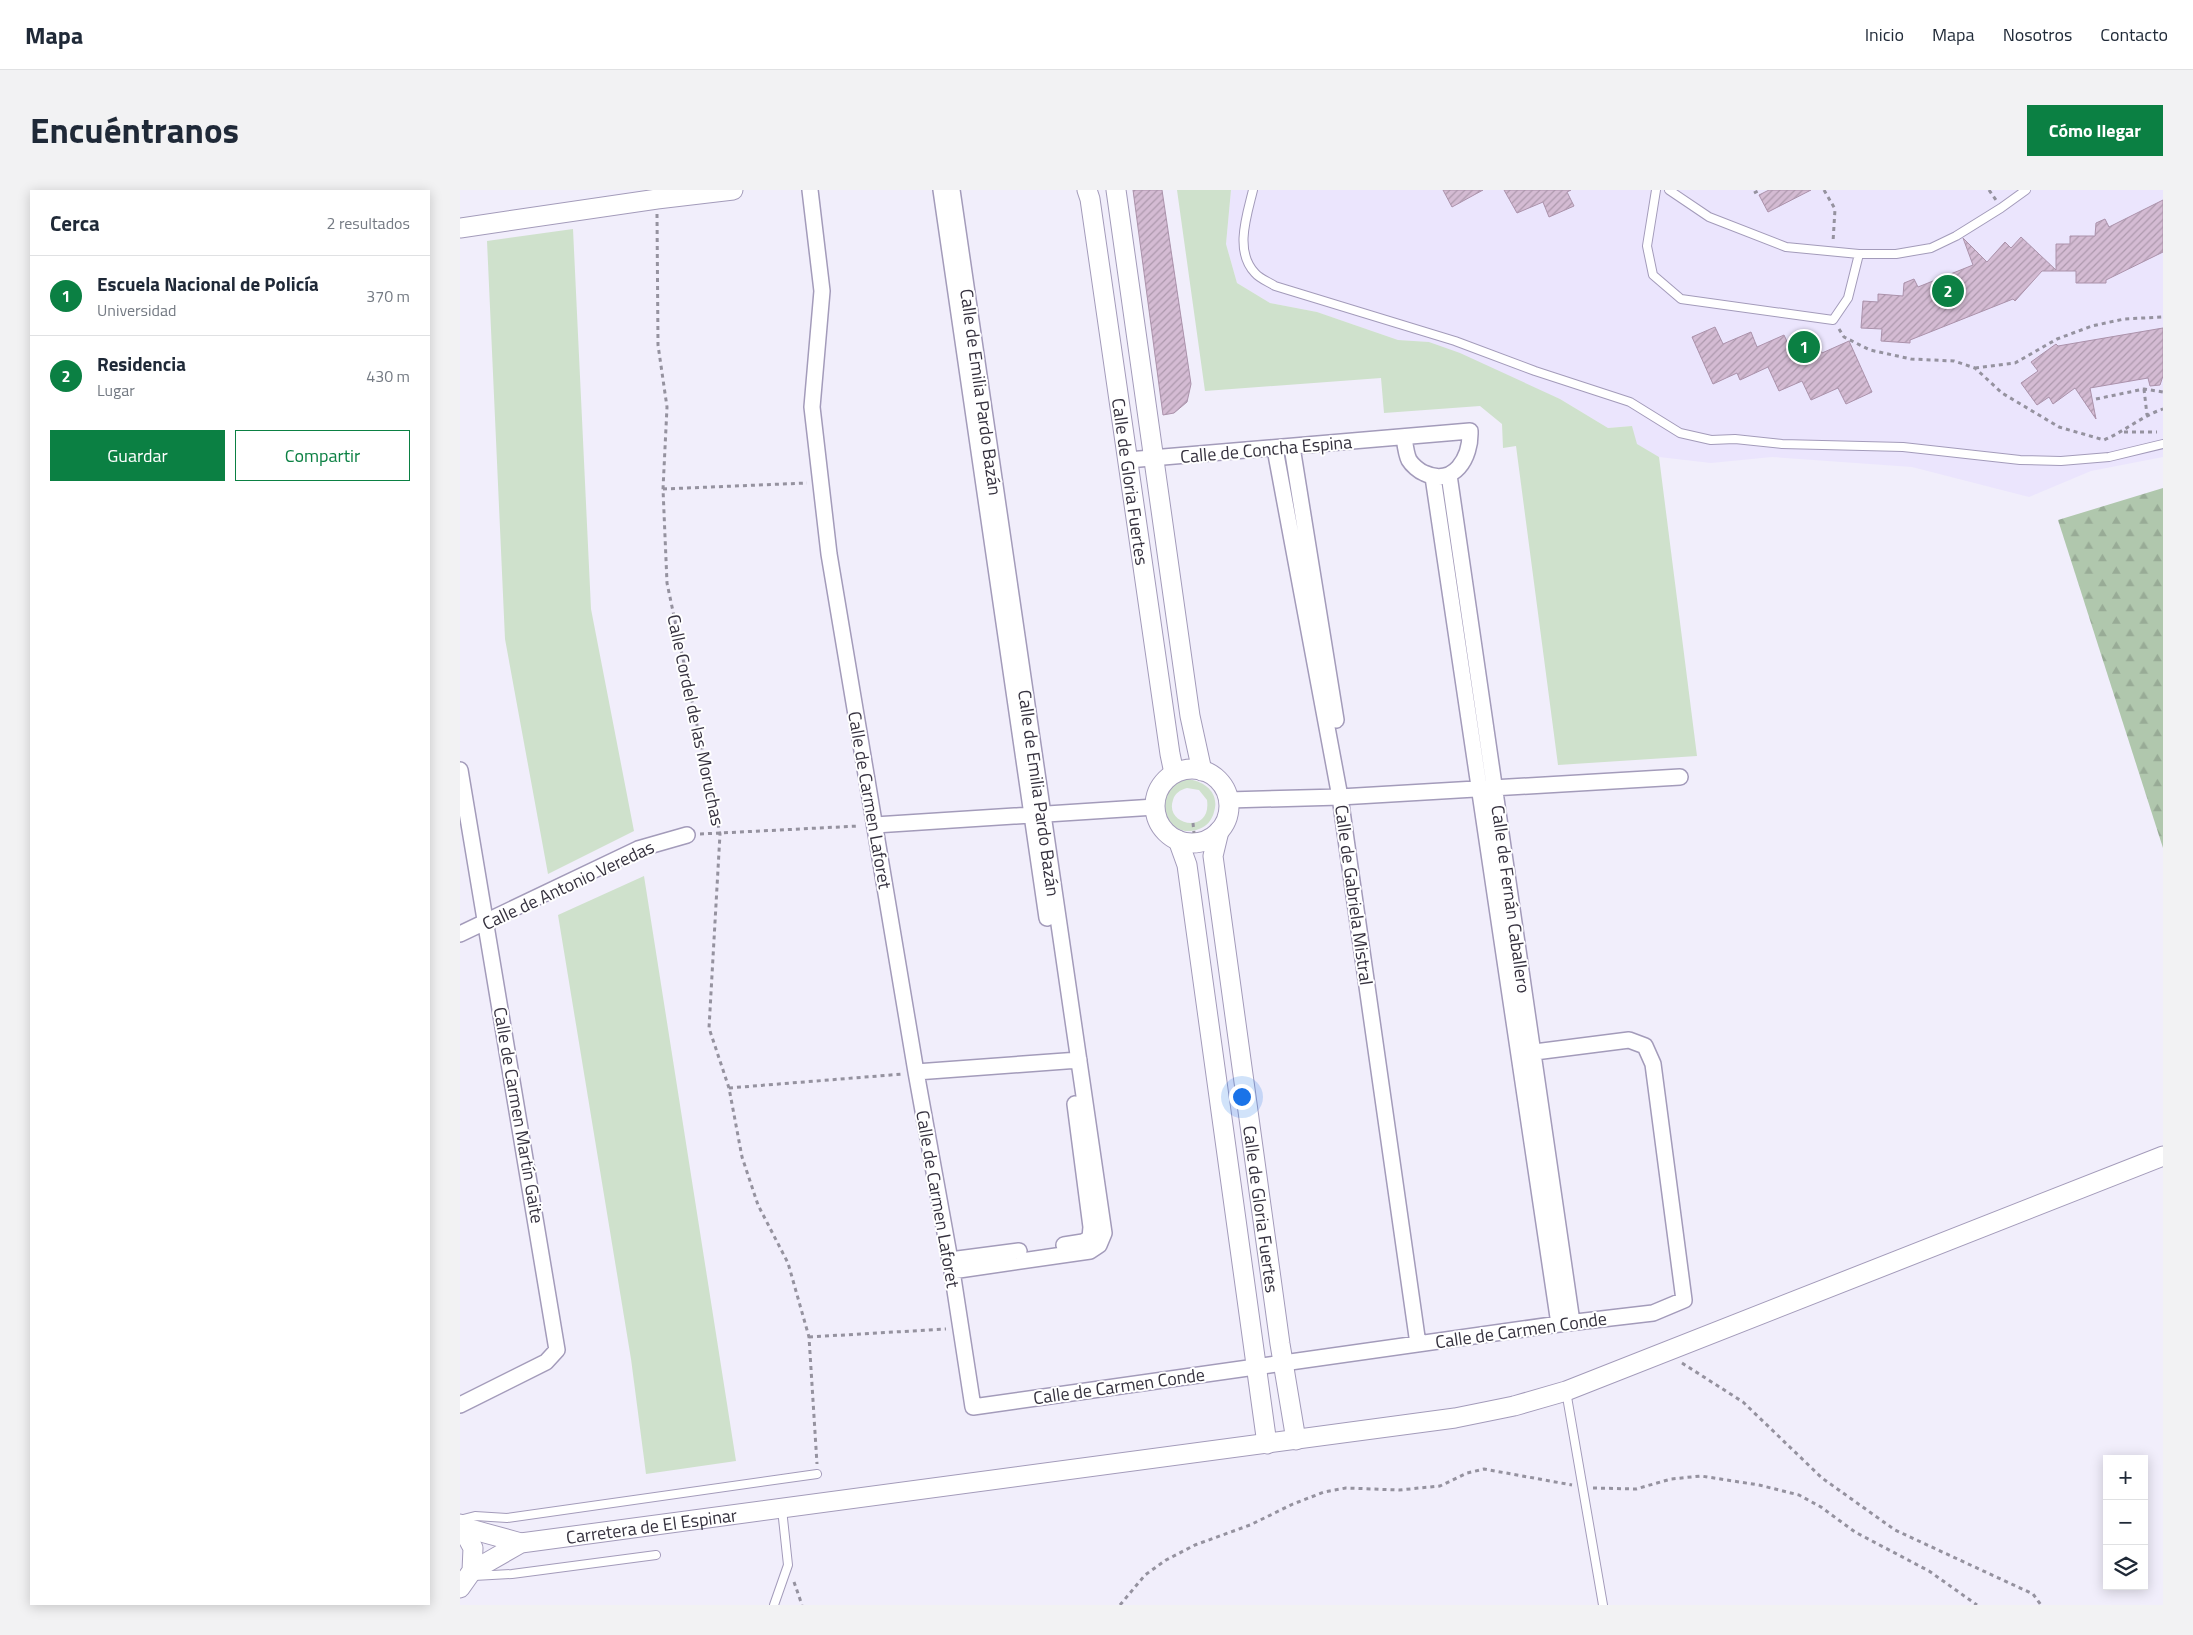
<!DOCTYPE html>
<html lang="es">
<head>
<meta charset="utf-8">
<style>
	body { margin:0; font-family:"Titillium Web",sans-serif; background:#f2f2f3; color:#1f2937 }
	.controls { position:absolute; right:15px; bottom:15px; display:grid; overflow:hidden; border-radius:0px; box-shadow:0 2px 12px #0003 }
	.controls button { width:45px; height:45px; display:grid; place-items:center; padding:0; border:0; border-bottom:1px solid #e0e1e3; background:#fff; color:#1f2937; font:25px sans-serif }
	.you { position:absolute; left:781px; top:906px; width:18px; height:18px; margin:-12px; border:4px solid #fff; border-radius:50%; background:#1a73e8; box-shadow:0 0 0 8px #1a73e833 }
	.badge { display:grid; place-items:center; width:32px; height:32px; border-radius:50%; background:#0b8043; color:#fff; font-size:16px; font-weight:700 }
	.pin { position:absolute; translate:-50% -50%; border:2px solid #fff; box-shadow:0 1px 5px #0006 }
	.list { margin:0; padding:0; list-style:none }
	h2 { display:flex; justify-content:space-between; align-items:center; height:65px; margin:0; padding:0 20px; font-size:21px }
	h2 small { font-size:16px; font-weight:400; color:#747a83 }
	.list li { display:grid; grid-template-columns:32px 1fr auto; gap:15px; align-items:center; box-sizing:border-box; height:80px; padding:0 20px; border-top:1px solid #e0e1e3 }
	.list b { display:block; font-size:19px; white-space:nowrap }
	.list p { margin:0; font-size:16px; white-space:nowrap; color:#747a83 }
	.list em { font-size:16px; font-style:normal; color:#747a83 }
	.actions { display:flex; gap:10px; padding:15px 20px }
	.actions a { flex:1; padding:11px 0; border:1px solid #0b8043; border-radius:0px; text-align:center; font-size:18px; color:#0b8043 }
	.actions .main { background:#0b8043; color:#fff }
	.icon { flex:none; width:28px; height:28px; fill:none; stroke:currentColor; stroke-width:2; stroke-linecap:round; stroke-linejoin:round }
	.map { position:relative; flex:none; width:1703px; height:1415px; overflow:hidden; border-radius:0px }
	header { display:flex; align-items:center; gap:30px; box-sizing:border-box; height:70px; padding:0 25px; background:#fff; border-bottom:1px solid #e0e1e3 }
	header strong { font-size:24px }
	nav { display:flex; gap:28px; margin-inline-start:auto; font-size:18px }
	.intro { display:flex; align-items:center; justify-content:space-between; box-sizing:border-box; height:120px; padding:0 30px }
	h1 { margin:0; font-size:35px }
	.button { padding:12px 22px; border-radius:0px; background:#0b8043; color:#fff; font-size:18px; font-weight:700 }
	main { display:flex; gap:30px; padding:0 30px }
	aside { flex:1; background:#fff; border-radius:0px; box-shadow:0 2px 12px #0003 }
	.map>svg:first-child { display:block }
	.built { fill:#ebe5fd }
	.green { fill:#cfe1cc; fill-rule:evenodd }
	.forest { fill:url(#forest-firs) }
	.building { fill:url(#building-hatch); stroke:#ab92ab }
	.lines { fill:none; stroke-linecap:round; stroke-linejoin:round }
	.service-casing { stroke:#a39bba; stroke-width:10 }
	.minor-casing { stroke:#a39bba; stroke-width:18 }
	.tertiary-casing { stroke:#a39bba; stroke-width:21 }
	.path { stroke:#95929f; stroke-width:3; stroke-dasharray:4 4; stroke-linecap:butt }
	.service { stroke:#fff; stroke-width:8 }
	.minor { stroke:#fff; stroke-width:15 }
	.tertiary { stroke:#fff; stroke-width:19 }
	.labels { text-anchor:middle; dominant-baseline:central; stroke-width:4; stroke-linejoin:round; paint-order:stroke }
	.street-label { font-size:18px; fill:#35313e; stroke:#fff }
</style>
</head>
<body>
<header>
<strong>Mapa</strong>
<nav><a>Inicio</a><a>Mapa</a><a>Nosotros</a><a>Contacto</a></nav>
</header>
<div class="intro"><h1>Encuéntranos</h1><a class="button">Cómo llegar</a></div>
<main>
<aside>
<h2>Cerca<small>2 resultados</small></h2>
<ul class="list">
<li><span class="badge">1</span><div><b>Escuela Nacional de Policía</b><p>Universidad</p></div><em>370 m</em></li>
<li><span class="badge">2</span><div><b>Residencia</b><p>Lugar</p></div><em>430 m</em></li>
</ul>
<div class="actions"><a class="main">Guardar</a><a>Compartir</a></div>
</aside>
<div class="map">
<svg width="1703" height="1415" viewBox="0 0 1703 1415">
	<defs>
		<pattern id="forest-firs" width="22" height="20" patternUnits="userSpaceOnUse" patternTransform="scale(1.25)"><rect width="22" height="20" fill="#b0c7ad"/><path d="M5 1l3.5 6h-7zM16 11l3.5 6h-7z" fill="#98ab96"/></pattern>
		<pattern id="building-hatch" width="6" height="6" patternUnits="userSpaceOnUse" patternTransform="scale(1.25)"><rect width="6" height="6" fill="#d4bbd3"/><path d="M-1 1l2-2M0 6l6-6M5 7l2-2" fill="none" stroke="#ad99ad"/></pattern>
	</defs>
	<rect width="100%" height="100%" fill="#f1eefb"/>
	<!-- built -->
	<path class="built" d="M771,0H1703V267L1631,281L1569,307L1452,277L1312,267L1251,273L1199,267L1176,254L1172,236L1148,238L1100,209L969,152L938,150L857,122L810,113L777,93L766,54Z"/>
	<!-- green -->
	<path class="green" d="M717,0H771L766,54L777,93L810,113L857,122L938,150L969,152L1000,163L1100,209L1148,238L1172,236L1177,254L1199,267L1237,566L1098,575L1056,256L1043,258L1042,234L1020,216L924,223L921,188L745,201Z
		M113,39L131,419L174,641L88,684L45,449L27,51Z
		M727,589C745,591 760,603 754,622C752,630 747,636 739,639C705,652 686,600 727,589ZM727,598L739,600L747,610C752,645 704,636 713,610C715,603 720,600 727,598Z
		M184,686L276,1271L186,1284L171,1169L98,725Z"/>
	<!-- forest -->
	<path class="forest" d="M1703,298V658L1598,330Z"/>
	<!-- building -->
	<path class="building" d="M673,0H702L731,194L727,212L714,223L703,225Z
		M983,0H1023L992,17Z
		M1044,0H1111L1107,2L1114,16L1089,27L1083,12L1057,23Z
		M1309,0H1351L1308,22L1299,5Z
		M1703,10V62L1646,90V93H1616V81H1582L1555,111L1553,109L1450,150V153L1421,151L1422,139L1401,138L1403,111L1418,112V104L1443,106L1444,93L1454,89L1458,97L1513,75L1503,48L1527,72L1545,52L1551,58L1561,47L1596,80V54H1610V46H1635L1636,33L1645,29L1649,37Z
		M1255,137L1263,154L1291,142L1297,157L1324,145L1330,158L1355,147L1362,163L1389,151L1412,202L1386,214L1378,198L1351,210L1342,191L1319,201L1308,177L1280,190L1277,183L1253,194L1232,147Z
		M1703,138V186L1700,195L1690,196L1688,188L1630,198L1636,229L1615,198L1593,214L1589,207L1577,215L1561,193L1578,181L1571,172L1596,154L1598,156Z"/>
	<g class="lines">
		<defs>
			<path id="service" d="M793,0C787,25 774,61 795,83C800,89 809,92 815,96L995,151L1075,181L1170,212L1220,243L1251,250L1275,249L1322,254L1443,257L1560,270L1601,271L1649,267L1703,254
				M1196,0L1187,56L1193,85L1221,109L1373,130L1388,108L1399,64
				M1209,0L1249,27L1326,57L1399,64H1436L1471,58L1496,46L1541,18L1566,0
				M1106,1201L1143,1415
				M0,1330L15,1326L47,1328L357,1284
				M14,1386L52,1384L196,1365
				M314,1415L328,1375L322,1319"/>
			<path id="minor" d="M350,0L362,101L352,217L369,364L456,882L492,1081L513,1217L1099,1134L1193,1123L1224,1110L1193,874L1185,856L1169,850L1059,864
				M481,0L587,728
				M832,257L876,530
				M815,259L880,607L958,1154
				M668,270L1010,241C1011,268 994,297 964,283C959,281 952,275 949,270C946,264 945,254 944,247
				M989,285L1112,1132
				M973,287L1099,1134
				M0,580L97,1160L86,1172L0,1215
				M768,610L880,607L1220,587
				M415,635L695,617
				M0,744L178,659L227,645
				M456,882L619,870
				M604,1055L623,1052L630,1048L631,1037L615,914
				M490,1070L559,1061
				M492,1081L630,1061L639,1055L644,1043L492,0"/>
			<g id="tertiary">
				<path id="s1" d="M627,0L630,9L710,564L714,583"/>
				<path d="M656,0L730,526L742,581"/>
				<path d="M0,38L197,9L273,0"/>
				<circle cx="732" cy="616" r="37"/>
				<path id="s2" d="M759,641L753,666L820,1154L836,1250"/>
				<path d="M718,650L727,675L807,1254"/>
				<path d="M0,1334L13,1358L12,1381L0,1398"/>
				<path d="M3,1337L61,1353"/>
				<path id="s3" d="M12,1381L61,1353L995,1228L1054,1216L1106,1201L1703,966"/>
			</g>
		</defs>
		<!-- service casing -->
		<use href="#service" class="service-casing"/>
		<!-- minor casing -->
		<use href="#minor" class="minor-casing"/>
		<!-- tertiary casing -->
		<use href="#tertiary" class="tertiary-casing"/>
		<!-- path -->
		<path class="path" d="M1364,0L1375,19L1373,52
			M1529,0L1536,10
			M1294,3L1300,0
			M197,24L198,155L207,217L203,299L207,393L260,644L249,838L269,898L282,967L298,1015L328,1073L349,1147L357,1274
			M1379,139L1384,147L1410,160L1451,169L1494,171L1515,178L1542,203L1599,237L1644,250C1665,241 1682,226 1703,219
			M1515,178L1555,173L1597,149L1632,136L1664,129L1703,127
			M1684,199L1687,225
			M1636,209L1684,199L1703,202
			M1664,242H1697
			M203,299L347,293
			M733,633L734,643
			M240,644L399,636
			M269,898L443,884
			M349,1147L486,1139
			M1222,1173L1283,1212L1362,1288L1435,1340L1573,1404L1581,1415
			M1133,1298L1176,1299L1211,1289L1241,1286L1299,1295L1339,1305L1361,1317L1395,1342L1469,1381L1517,1415
			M334,1392L342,1415
			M660,1415L685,1385L706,1370L735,1355L790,1335L833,1314L864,1302L886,1298L939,1300L980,1296L1007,1283L1024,1279L1112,1295"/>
		<!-- service -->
		<use href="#service" class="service"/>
		<!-- minor -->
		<use href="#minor" class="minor"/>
		<!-- tertiary -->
		<use href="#tertiary" class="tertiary"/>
	</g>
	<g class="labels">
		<!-- street labels -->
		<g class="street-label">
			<text transform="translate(521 202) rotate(82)">Calle de Emilia Pardo Bazán</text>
			<text transform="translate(806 259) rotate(-5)">Calle de Concha Espina</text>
			<text stroke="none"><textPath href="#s1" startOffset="295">Calle de Gloria Fuertes</textPath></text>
			<text transform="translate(236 530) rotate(78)">Calle Cordel de las Moruchas</text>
			<text transform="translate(579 603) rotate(82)">Calle de Emilia Pardo Bazán</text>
			<text transform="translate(410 610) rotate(80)">Calle de Carmen Laforet</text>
			<text transform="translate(108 695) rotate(-25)">Calle de Antonio Veredas</text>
			<text transform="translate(894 705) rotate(82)">Calle de Gabriela Mistral</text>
			<text transform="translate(1051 709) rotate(82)">Calle de Fernán Caballero</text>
			<text transform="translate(59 925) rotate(80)">Calle de Carmen Martín Gaite</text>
			<text transform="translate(478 1009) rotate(80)">Calle de Carmen Laforet</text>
			<text stroke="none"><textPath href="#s2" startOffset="382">Calle de Gloria Fuertes</textPath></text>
			<text transform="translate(1061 1140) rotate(-8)">Calle de Carmen Conde</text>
			<text transform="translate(659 1196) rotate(-8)">Calle de Carmen Conde</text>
			<text stroke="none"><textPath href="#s3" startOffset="188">Carretera de El Espinar</textPath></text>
		</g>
	</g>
</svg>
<div class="controls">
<button>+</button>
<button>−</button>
<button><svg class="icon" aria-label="layers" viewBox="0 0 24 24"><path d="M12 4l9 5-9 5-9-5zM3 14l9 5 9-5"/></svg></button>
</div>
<div class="you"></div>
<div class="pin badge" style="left:1344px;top:157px">1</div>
<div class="pin badge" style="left:1488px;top:101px">2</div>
</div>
</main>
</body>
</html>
